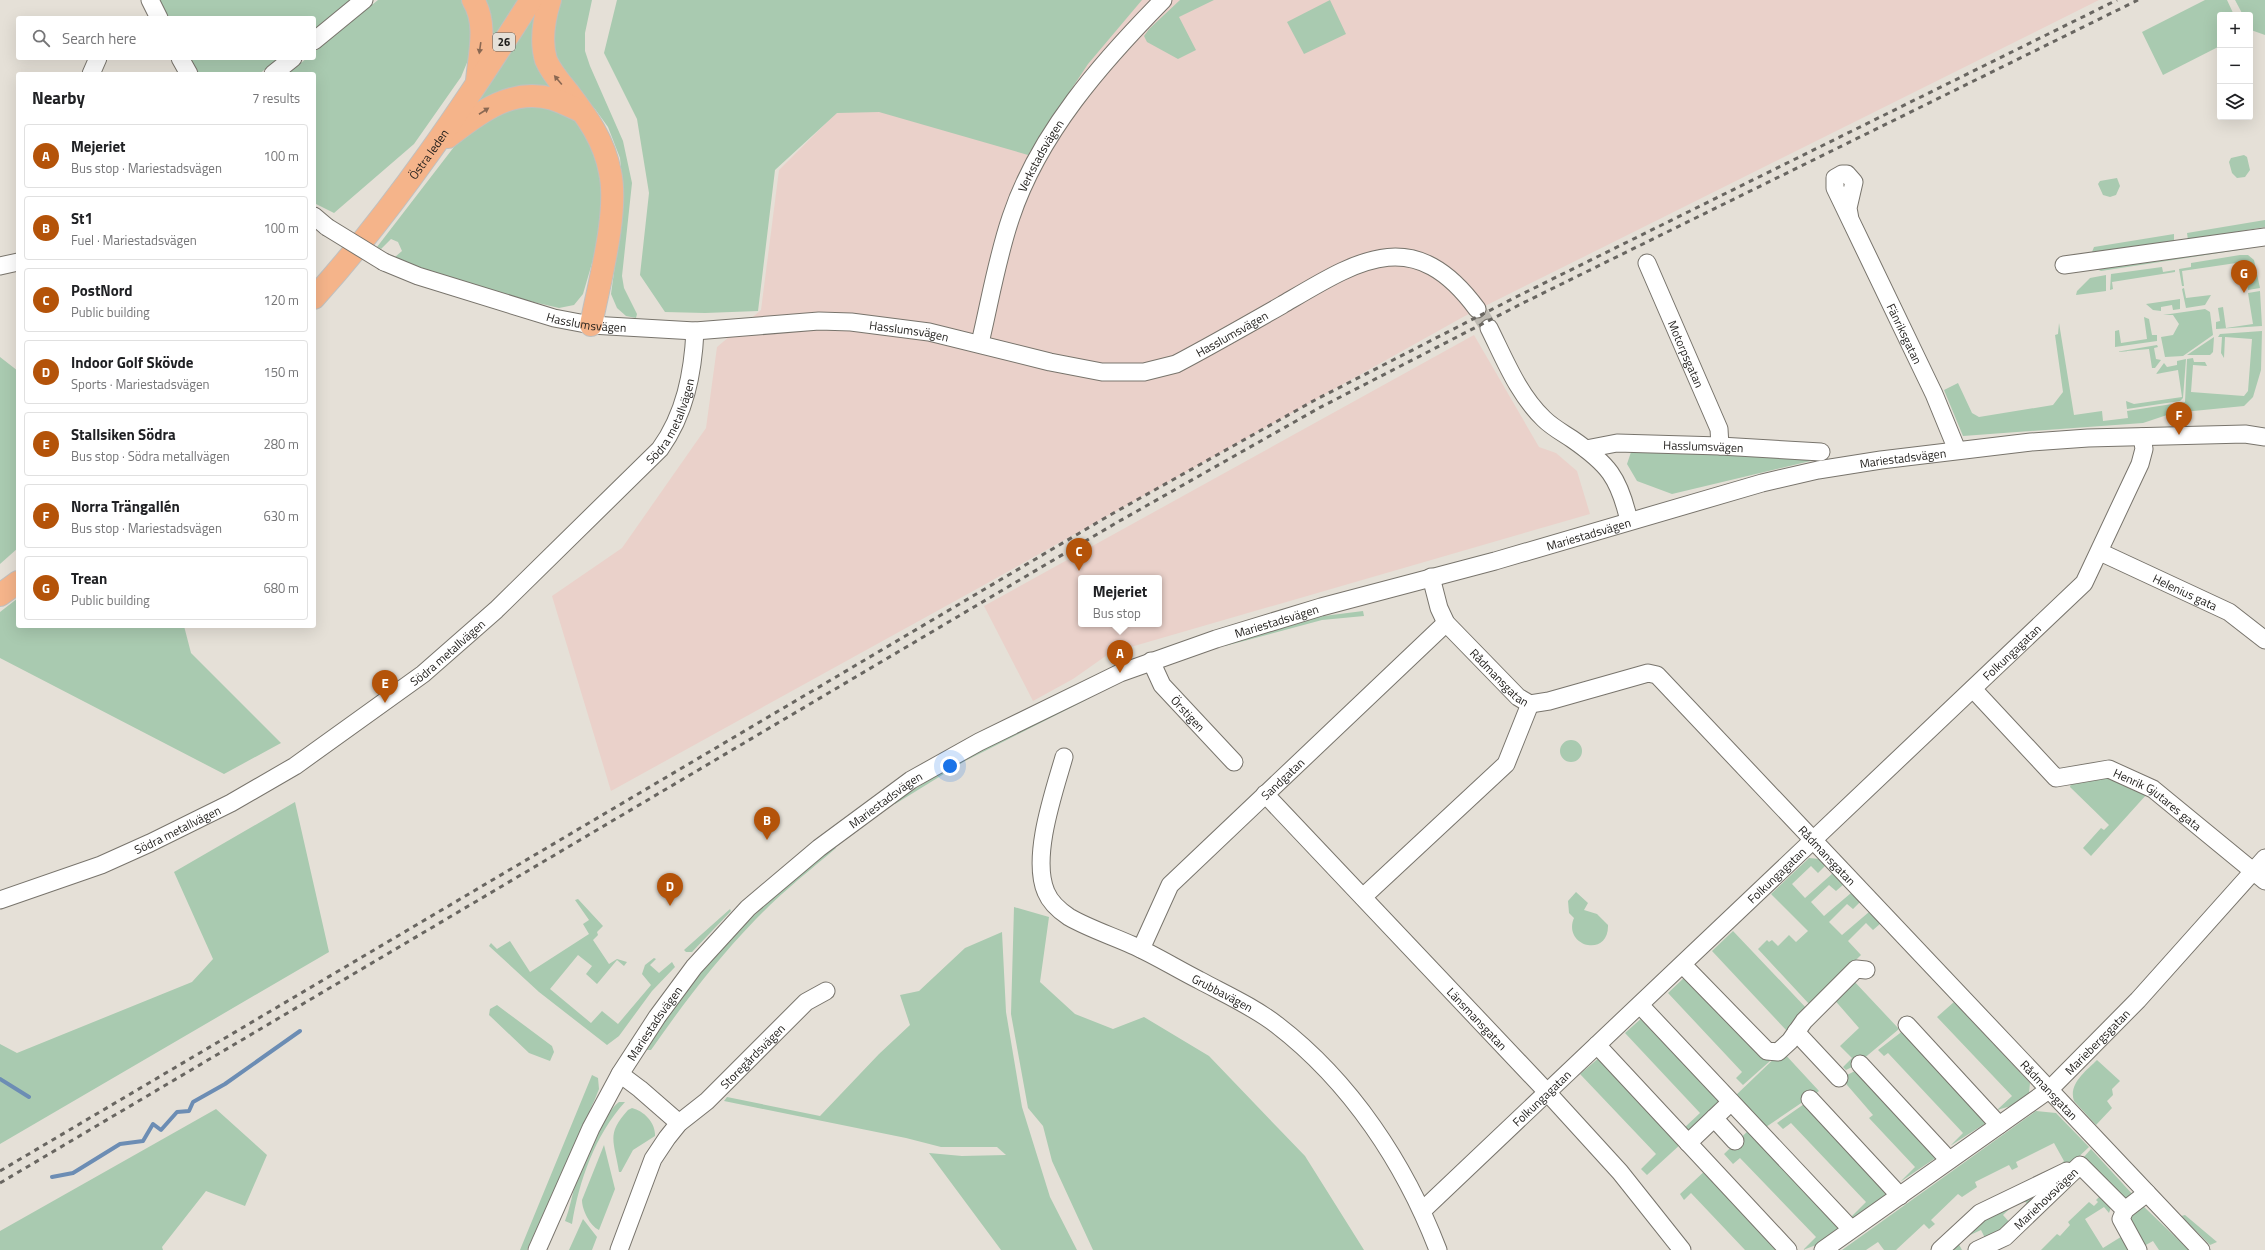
<!DOCTYPE html>
<html lang="en">
<head>
<meta charset="utf-8">
<style>
	body { margin:0; font-family:"Titillium Web",sans-serif; background:#f2f2f2; color:#202124 }
	.controls { position:absolute; right:12px; top:12px; display:grid; overflow:hidden; border-radius:4px; box-shadow:0 4px 16px #0002 }
	.controls button { width:36px; height:36px; display:grid; place-items:center; padding:0; border:0; border-bottom:1px solid #e0e0e0; background:#fff; color:#202124; font:20px sans-serif }
	.you { position:absolute; left:950px; top:766px; width:14px; height:14px; margin:-10px; border:3px solid #fff; border-radius:50%; background:#1a73e8; box-shadow:0 0 0 6px #1a73e833 }
	.badge { display:grid; place-items:center; width:26px; height:26px; border-radius:50%; background:#b45309; color:#fff; font-size:13px; font-weight:700 }
	.pin { position:absolute; translate:-50% -33px; filter:drop-shadow(0 1px 2px #0008) }
	.pin::after { content:''; position:absolute; top:21px; width:14px; height:12px; background:inherit; clip-path:polygon(0 0,100% 0,50% 100%) }
	.popup { position:absolute; left:1078px; top:575px; width:84px; height:52px; box-sizing:border-box; display:grid; place-content:center; border-radius:4px; background:#fff; filter:drop-shadow(0 1px 3px #0005); font-size:13px; white-space:nowrap; color:#757577 }
	.popup b { font-size:15px; color:#202124 }
	.popup::after { content:''; position:absolute; left:50%; top:100%; margin-left:-8px; border:8px solid transparent; border-top-color:#fff }
	.list { margin:0; padding:0; list-style:none }
	h2 { display:flex; justify-content:space-between; align-items:center; height:52px; margin:0; padding:0 16px; font-size:17px }
	h2 small { font-size:13px; font-weight:400; color:#757577 }
	.list li { display:grid; grid-template-columns:26px 1fr auto; gap:12px; align-items:center; box-sizing:border-box; height:64px; margin:0 8px 8px; padding:0 8px; border:1px solid #e0e0e0; border-radius:4px }
	.list b { display:block; font-size:15px; white-space:nowrap }
	.list p { margin:0; font-size:13px; white-space:nowrap; color:#757577 }
	.list em { font-size:13px; font-style:normal; color:#757577 }
	.icon { flex:none; width:22px; height:22px; fill:none; stroke:currentColor; stroke-width:2; stroke-linecap:round; stroke-linejoin:round }
	.map { position:relative; flex:none; width:2265px; height:1250px; overflow:hidden }
	.search { position:absolute; background:#fff; box-shadow:0 4px 16px #0002; left:16px; top:16px; width:300px; height:44px; display:flex; align-items:center; gap:10px; box-sizing:border-box; padding:0 14px; border-radius:4px; color:#757577; font-size:15px }
	.panel { position:absolute; background:#fff; box-shadow:0 4px 16px #0002; left:16px; top:72px; width:300px; height:556px; border-radius:4px }
	.map>svg:first-child { display:block }
	.industrial { fill:#ead1ca; fill-rule:evenodd }
	.green { fill:#a9cab0 }
	.lines { fill:none; stroke-linecap:round; stroke-linejoin:round }
	.stream { stroke:#6c8db4; stroke-width:4 }
	.minor-tunnel { stroke:#bdb9b1; stroke-width:17; stroke-dasharray:17 8; stroke-linecap:butt }
	.minor-casing { stroke:#78746c; stroke-width:19 }
	.highway-casing { stroke:#c0c0bf; stroke-width:24 }
	.minor { stroke:#fff; stroke-width:17 }
	.highway { stroke:#f5b48a; stroke-width:22 }
	.rail { stroke:#696661; stroke-width:3; stroke-dasharray:5 5; stroke-linecap:butt }
	.minor-bridge-casing { stroke:#78746c; stroke-width:19; stroke-linecap:butt }
	.minor-bridge { stroke:#fff; stroke-width:17 }
	.oneway { fill:#8a6852 }
	.labels { text-anchor:middle; dominant-baseline:central; stroke-width:4; stroke-linejoin:round; paint-order:stroke }
	.shield { fill:#e5e0d7; stroke:#5a5853; stroke-width:1 }
	.shield-label { font-size:11px; font-weight:bold; fill:#1f1d1a }
	.street-label { font-size:12px; fill:#1f1d1a; stroke:#e5e0d7 }
</style>
</head>
<body>
<div class="map">
<svg width="2265" height="1250" viewBox="0 0 2265 1250">
	<rect width="100%" height="100%" fill="#e5e0d7"/>
	<!-- industrial -->
	<path class="industrial" d="M1141,0H2099L1463,317L975,590L611,791L552,596L622,548L706,428L717,347L761,310L779,170L838,111L1090,59Z
		M1474,335L1539,447L1556,453L1577,471L1590,514L1110,653L1073,679L1033,701L984,606ZM1081,578H1159V624H1081Z"/>
	<!-- green -->
	<path class="green" d="M157,0H351L314,30V18H166Z
		M378,0H466L471,11V53L461,77L414,144L334,213L314,203V74H288L307,58H314V52Z
		M481,0H518L489,44Z
		M556,0H592L585,33V51L590,66L623,141L632,183L622,276L624,288L637,314L636,318L626,316L617,308L611,294L624,200L620,158L608,127L595,109L560,71L550,32Z
		M617,0H1142L1088,64L1028,155L879,112L837,113L775,170L758,311L705,313L665,312L640,275L649,193L637,119L604,53Z
		M1180,0H1214L1179,17L1196,50L1178,59L1147,42L1144,36L1149,29Z
		M1330,0L1346,34L1304,54L1287,22Z
		M2205,0H2227L2234,15H2220V46L2163,75L2142,32Z
		M2235,0H2265V35L2251,30L2250,15H2243Z
		M537,12L560,94L474,107Z
		M187,58H280L259,74H198Z
		M547,103L578,122L590,139L600,168L603,196L597,246L583,294L574,305L559,308L504,295L408,264L395,257L402,251L398,242L391,239L381,249L377,247L467,130L506,106Z
		M2244,155L2247,157L2250,170L2245,177L2237,178L2232,173L2229,162L2231,158Z
		M2117,178L2120,186L2116,195L2110,197L2103,195L2098,184L2100,181Z
		M2265,220V227L2188,240L2187,233Z
		M2174,234V242L2092,252L2094,247Z
		M2245,243V249L2101,271L2094,268Z
		M2240,255H2248L2254,260L2260,288L2248,290L2243,262L2182,271L2184,286H2182L2179,269L2191,267V263Z
		M2162,267L2163,272L2175,270V272L2112,282L2113,289L2110,290L2111,274Z
		M2106,275V291L2076,295L2077,291L2090,278Z
		M2184,288L2186,298L2211,295L2205,305L2186,308L2182,289Z
		M2260,291L2262,326L2216,329V322L2220,321L2218,308L2223,307L2226,328L2253,324L2248,293Z
		M2180,299V309L2173,310L2172,305L2161,307V311L2153,310L2146,304Z
		M2205,309L2210,312L2213,335L2183,356L2165,357L2161,337L2173,335L2179,324L2173,315H2163Z
		M2144,317L2149,319L2152,335H2157V341L2115,347V331L2119,330L2121,343L2147,339Z
		M2059,323L2074,415L2102,411L2103,421L2128,418L2127,411L2185,402L2187,359L2193,358L2194,362H2205L2207,366L2193,365L2191,392L2244,396L2248,391L2252,339L2225,337L2224,358L2221,353L2222,337H2218L2220,334L2262,331L2261,370L2253,397L2244,406L2173,413L2143,423L1963,436L1944,390L1958,383L1972,413L1979,417L2053,405L2063,392L2055,335L2058,334Z
		M2214,337L2213,352L2210,355H2187Z
		M2157,345L2158,347L2154,348L2156,359L2161,360L2155,368H2152L2149,349L2116,352Z
		M0,357L18,371V548L0,564Z
		M2186,359L2183,398L2180,401L2127,409L2126,401L2134,404L2182,397L2178,370L2156,374L2164,363L2167,367L2177,365V361Z
		M1632,449L1819,459L1672,494L1637,481L1627,464Z
		M18,598V626H184L191,653L281,743L224,774L0,658V612Z
		M1363,611L1364,616L1322,620L1225,646L1223,645L1316,617Z
		M1085,698L1086,700L965,761L900,801L895,804L894,802L971,754Z
		M1560 751a11 11 0 1 1 22 0a11 11 0 1 1-22 0Z
		M2106,777L2147,794L2091,856L2083,848L2101,828L2104,830L2109,825L2070,787L2071,783Z
		M295,802L329,952L0,1144V1044L17,1053L192,982L213,959L174,872Z
		M833,847L836,848C809,871 781,893 756,919C717,959 683,1004 651,1050H646C652,1035 663,1022 672,1009C716,945 774,896 833,847Z
		M1809,858L1820,859L1826,865L1818,873L1811,866L1792,884L1805,898L1833,873L1844,884L1836,891L1829,885L1811,902L1824,916L1851,893L1860,902L1853,909L1847,904L1829,922L1842,935L1869,912L1881,923L1873,930L1866,923L1848,941L1861,955L1810,1005L1758,949L1767,940L1769,942L1772,940L1778,946L1789,935L1796,942L1808,931L1771,894Z
		M1576,892L1588,903L1584,910L1597,914L1608,925C1609,959 1562,946 1574,918L1569,913L1568,901Z
		M578,899L603,926L597,932L598,935L593,940L609,964L617,959L627,962L624,966L617,960L597,984L586,974L592,966L578,955L550,989L591,1023L602,1011L618,1024L651,985L642,974L645,965L654,958L656,959L650,965L659,973L672,962L675,967L652,991L619,1036L607,1045L539,992L489,946L491,943L497,949L510,941L530,972L589,934L583,924L589,920L575,900Z
		M1014,907L1049,917L1040,982L1075,1014L1113,1029L1144,1017L1209,1056L1278,1128L1305,1156L1364,1250H1093L1052,1161L1043,1126L1028,1108L1011,1014Z
		M730,909L731,911L692,952H686L684,950Z
		M1733,931L1809,1011L1789,1039L1772,1046L1787,1031L1712,951Z
		M1002,932L1006,1012L1022,1107L1050,1197L1077,1250H1001L929,1153L962,1156L1006,1155L997,1147H941L906,1138L724,1101L727,1097L820,1116L879,1054L910,1025L900,995L919,991L965,948Z
		M1688,974L1770,1061L1743,1085L1736,1078L1742,1072L1668,993Z
		M1852,979L1899,1029L1856,1065L1846,1070L1843,1067L1852,1058L1840,1046L1859,1028L1832,997Z
		M1954,1002L2030,1083L2029,1093L2011,1106L1997,1110L2012,1096L1937,1017Z
		M497,1005L552,1046L554,1052L550,1061L529,1053L489,1015L490,1009Z
		M1644,1016L1725,1101L1688,1132L1684,1128L1700,1113L1625,1033Z
		M1904,1030L1989,1121L1950,1146L1963,1133L1888,1053L1884,1056L1878,1050Z
		M1782,1051L1819,1091L1763,1129L1734,1097Z
		M1600,1057L1682,1143L1647,1175L1641,1169L1656,1154L1580,1074Z
		M2097,1060L2120,1081L2112,1089L2113,1095L2107,1101L2112,1108L2096,1125L2074,1101C2068,1084 2086,1071 2097,1060Z
		M1859,1069L1940,1155L1900,1182L1915,1167L1869,1118L1873,1115L1841,1078Z
		M592,1075L598,1078L599,1089L595,1099L527,1250H520Z
		M619,1102H625C595,1135 579,1181 572,1224L565,1221C570,1208 572,1195 576,1182C581,1163 604,1113 619,1102Z
		M1807,1102L1892,1191L1854,1217H1851L1866,1202L1791,1123L1783,1129L1777,1123Z
		M632,1108C644,1111 656,1123 655,1136L633,1150L621,1172H619C614,1141 606,1134 628,1110Z
		M216,1109L267,1155L245,1206L206,1191L162,1247L163,1250H0V1231Z
		M2036,1111L2056,1113L2089,1147L2071,1164L2063,1165L2062,1163L2064,1161L2054,1143L2016,1162L2018,1167L2012,1170L2009,1165L1975,1182L1977,1187L1962,1197L1958,1194L1931,1220L1935,1224L1929,1229L1924,1224L1896,1250H1884L1878,1242L1866,1250H1842Z
		M1751,1128L1843,1226L1816,1245L1803,1250L1816,1237L1740,1158L1733,1164L1724,1154Z
		M604,1145L615,1189L599,1230C590,1226 582,1210 582,1200Z
		M2091,1149L2134,1196L2127,1200L2083,1158Z
		M1707,1169L1782,1250H1745L1691,1193L1684,1200L1680,1194Z
		M2055,1178L2030,1206L2021,1198L2003,1215L2011,1224L1986,1240L1981,1230L1957,1241L1962,1250H1944L1983,1214Z
		M2102,1194L2112,1204L2109,1213L2104,1207L2085,1219L2103,1248L2124,1235L2132,1250H2041L2057,1234L2060,1236L2070,1225L2068,1222L2089,1202L2094,1206L2098,1202L2096,1200Z
		M2142,1205L2189,1250H2159L2153,1241L2144,1246L2129,1219L2132,1213Z
		M2185,1215L2217,1242L2210,1245L2181,1216Z
		M583,1219L597,1237L592,1250H569Z"/>
	<g class="lines">
		<!-- stream -->
		<path class="stream" d="M0,1079L29,1097
			M52,1177L73,1173L120,1144L143,1141L153,1124L161,1130L177,1112L189,1111L193,1102L225,1084L300,1031"/>
		<!-- minor-tunnel -->
		<path class="minor-tunnel" d="M1477,309L1489,328"/>
		<defs>
			<g id="minor">
				<path d="M150,0L159,18"/>
				<path d="M314,41L364,0"/>
				<path d="M180,58L189,74"/>
				<path d="M91,74L98,58"/>
				<path d="M273,74L293,58"/>
				<path d="M314,216L327,227"/>
				<path id="s1" d="M1850,219L1848,208L1854,182L1847,174H1842L1835,178V188L1934,394L1957,450"/>
				<path id="s2" d="M384,262L418,276L554,318L591,325L695,331L819,321L851,322L929,332L1050,362L1102,372H1144L1176,364C1212,345 1247,325 1282,305C1357,261 1413,222 1477,309"/>
				<path id="s3" d="M1647,263L1719,429L1720,446"/>
				<path d="M2064,265L2265,237"/>
				<path d="M0,266L18,262"/>
				<path d="M1489,328C1505,360 1518,394 1544,419C1552,427 1563,433 1572,439C1608,464 1619,477 1629,521"/>
				<path id="s4" d="M980,343C990,301 997,258 1011,217C1039,133 1102,62 1163,0"/>
				<path id="s5" d="M1586,449L1617,443L1720,446L1821,452"/>
				<path id="s6" d="M2100,552L2229,612L2265,640"/>
				<path id="s7" d="M1431,577L1439,608L1446,623L1518,697L1530,704L1549,701L1648,673L1657,675L2201,1250"/>
				<path id="s8" d="M1151,661L1162,685L1234,762"/>
				<path id="s9" d="M1973,689L2056,778L2109,769L2153,789L2265,881"/>
				<path id="s10" d="M1064,757C1054,792 1031,857 1046,892C1050,902 1060,911 1069,917C1088,928 1112,936 1132,945C1155,955 1177,969 1199,980C1225,994 1254,1007 1277,1025C1351,1082 1405,1164 1438,1250"/>
				<path id="s11" d="M1265,794L1547,1092L1620,1172L1682,1250"/>
				<path d="M1363,897L1506,764L1530,704"/>
				<path id="s12" d="M0,900L101,865L150,843L231,803L295,766L423,674L496,610L660,449C685,414 693,373 695,331"/>
				<path id="s13" d="M1141,949L1170,885L1446,623"/>
				<path d="M1683,965L1767,1051L1778,1052L1790,1041L1804,1021L1856,969L1866,970"/>
				<path d="M1640,1005L1851,1229"/>
				<path d="M1907,1025L1999,1125"/>
				<path d="M1796,1032L1839,1078"/>
				<path d="M1597,1045L1788,1250"/>
				<path d="M1860,1064L1949,1160"/>
				<path d="M620,1074L640,1089L679,1123"/>
				<path d="M1810,1099L1900,1196"/>
				<path d="M1714,1118L1735,1141"/>
				<path d="M1688,1143L1731,1102"/>
				<path id="s14" d="M1423,1210L2084,583L2140,464L2144,449L2142,437"/>
				<path id="s15" d="M537,1250L591,1128L620,1074L657,1017L694,967L748,908L819,848L911,780L979,742L1120,673L1216,639L1321,607L1495,561L1762,483L1818,470L1881,460L2031,442L2088,438L2245,434L2265,437"/>
				<path id="s16" d="M619,1250L653,1159L667,1138L679,1123L707,1101L806,1002L826,991"/>
				<path id="s17" d="M1823,1250L2050,1089L2138,1000L2265,858"/>
				<path d="M1940,1250L1980,1213L2067,1171"/>
				<path id="s18" d="M1977,1250L2005,1237L2080,1165L2125,1210"/>
				<path d="M2138,1250L2121,1219L2125,1210L2147,1193"/>
			</g>
			<g id="highway">
				<path d="M473,0C488,24 479,55 477,81"/>
				<path d="M550,0C544,19 540,40 546,60C551,72 560,82 568,92C587,117 604,140 610,172C619,212 599,283 591,325"/>
				<path d="M448,137C479,113 511,87 553,99C562,102 572,107 581,111"/>
				<path id="s19" d="M314,298C396,207 465,104 531,0"/>
				<path d="M0,595L18,582"/>
			</g>
		</defs>
		<!-- minor casing -->
		<use href="#minor" class="minor-casing"/>
		<!-- highway casing -->
		<use href="#highway" class="highway-casing"/>
		<!-- minor -->
		<use href="#minor" class="minor"/>
		<!-- highway -->
		<use href="#highway" class="highway"/>
		<!-- rail -->
		<path class="rail" d="M0,1171L1110,515L1315,400L1516,297L2117,0
			M0,1183L1116,523L1319,408L1521,304L2138,0"/>
		<defs>
			<path id="minor-bridge" d="M327,227L384,262"/>
		</defs>
		<!-- minor-bridge casing -->
		<use href="#minor-bridge" class="minor-bridge-casing"/>
		<!-- minor-bridge -->
		<use href="#minor-bridge" class="minor-bridge"/>
	</g>
	<!-- one-way arrows -->
	<defs><path id="oneway-solid" d="M-6-.8H1V-3.2L6.5 0L1 3.2V.8H-6Z"/></defs>
	<g class="oneway">
		<use href="#oneway-solid" transform="translate(480 48) rotate(98)"/>
		<use href="#oneway-solid" transform="translate(558 80) rotate(-130)"/>
		<use href="#oneway-solid" transform="translate(484 111) rotate(-33)"/>
	</g>
	<g class="labels">
		<!-- shield labels -->
		<rect class="shield" x="493" y="33" width="22" height="18" rx="3"/>
		<g class="shield-label">
			<text x="504" y="42">26</text>
		</g>
		<!-- street labels -->
		<g class="street-label">
			<text stroke="none"><textPath href="#s19" startOffset="184">Östra leden</textPath></text>
			<text stroke="none"><textPath href="#s4" startOffset="198">Verkstadsvägen</textPath></text>
			<text stroke="none"><textPath href="#s2" startOffset="212">Hasslumsvägen</textPath></text>
			<text stroke="none"><textPath href="#s2" startOffset="536">Hasslumsvägen</textPath></text>
			<text stroke="none"><textPath href="#s2" startOffset="872">Hasslumsvägen</textPath></text>
			<text stroke="none"><textPath href="#s1" startOffset="233">Fänriksgatan</textPath></text>
			<text stroke="none"><textPath href="#s3" startOffset="99">Motorpsgatan</textPath></text>
			<text stroke="none"><textPath href="#s12" startOffset="839">Södra metallvägen</textPath></text>
			<text stroke="none"><textPath href="#s5" startOffset="118">Hasslumsvägen</textPath></text>
			<text stroke="none"><textPath href="#s15" startOffset="1660">Mariestadsvägen</textPath></text>
			<text stroke="none"><textPath href="#s15" startOffset="1336">Mariestadsvägen</textPath></text>
			<text stroke="none"><textPath href="#s6" startOffset="94">Helenius gata</textPath></text>
			<text stroke="none"><textPath href="#s15" startOffset="1012">Mariestadsvägen</textPath></text>
			<text stroke="none"><textPath href="#s12" startOffset="515">Södra metallvägen</textPath></text>
			<text stroke="none"><textPath href="#s14" startOffset="811">Folkungagatan</textPath></text>
			<text stroke="none"><textPath href="#s7" startOffset="125">Rådmansgatan</textPath></text>
			<text stroke="none"><textPath href="#s8" startOffset="65">Örstigen</textPath></text>
			<text stroke="none"><textPath href="#s13" startOffset="225">Sandgatan</textPath></text>
			<text stroke="none"><textPath href="#s15" startOffset="580">Mariestadsvägen</textPath></text>
			<text stroke="none"><textPath href="#s9" startOffset="233">Henrik Gjutares gata</textPath></text>
			<text stroke="none"><textPath href="#s12" startOffset="191">Södra metallvägen</textPath></text>
			<text stroke="none"><textPath href="#s7" startOffset="545">Rådmansgatan</textPath></text>
			<text stroke="none"><textPath href="#s14" startOffset="487">Folkungagatan</textPath></text>
			<text stroke="none"><textPath href="#s10" startOffset="344">Grubbavägen</textPath></text>
			<text stroke="none"><textPath href="#s11" startOffset="309">Länsmansgatan</textPath></text>
			<text stroke="none"><textPath href="#s15" startOffset="256">Mariestadsvägen</textPath></text>
			<text stroke="none"><textPath href="#s17" startOffset="345">Mariebergsgatan</textPath></text>
			<text stroke="none"><textPath href="#s16" startOffset="241">Storegårdsvägen</textPath></text>
			<text stroke="none"><textPath href="#s7" startOffset="868">Rådmansgatan</textPath></text>
			<text stroke="none"><textPath href="#s14" startOffset="163">Folkungagatan</textPath></text>
			<text stroke="none"><textPath href="#s18" startOffset="87">Mariehovsvägen</textPath></text>
		</g>
	</g>
</svg>
<div class="controls">
<button>+</button>
<button>−</button>
<button><svg class="icon" aria-label="layers" viewBox="0 0 24 24"><path d="M12 4l9 5-9 5-9-5zM3 14l9 5 9-5"/></svg></button>
</div>
<div class="you"></div>
<div class="pin badge" style="left:1120px;top:673px">A</div>
<div class="popup"><b>Mejeriet</b>Bus stop</div>
<div class="pin badge" style="left:767px;top:840px">B</div>
<div class="pin badge" style="left:1079px;top:571px">C</div>
<div class="pin badge" style="left:670px;top:906px">D</div>
<div class="pin badge" style="left:385px;top:703px">E</div>
<div class="pin badge" style="left:2179px;top:435px">F</div>
<div class="pin badge" style="left:2244px;top:293px">G</div>
<div class="search"><svg class="icon" aria-label="search" viewBox="0 0 24 24"><circle cx="10" cy="10" r="6"/><path d="M15 15l6 6"/></svg>Search here</div>
<section class="panel">
<h2>Nearby<small>7 results</small></h2>
<ul class="list">
<li><span class="badge">A</span><div><b>Mejeriet</b><p>Bus stop · Mariestadsvägen</p></div><em>100 m</em></li>
<li><span class="badge">B</span><div><b>St1</b><p>Fuel · Mariestadsvägen</p></div><em>100 m</em></li>
<li><span class="badge">C</span><div><b>PostNord</b><p>Public building</p></div><em>120 m</em></li>
<li><span class="badge">D</span><div><b>Indoor Golf Skövde</b><p>Sports · Mariestadsvägen</p></div><em>150 m</em></li>
<li><span class="badge">E</span><div><b>Stallsiken Södra</b><p>Bus stop · Södra metallvägen</p></div><em>280 m</em></li>
<li><span class="badge">F</span><div><b>Norra Trängallén</b><p>Bus stop · Mariestadsvägen</p></div><em>630 m</em></li>
<li><span class="badge">G</span><div><b>Trean</b><p>Public building</p></div><em>680 m</em></li>
</ul>
</section>
</div>
</body>
</html>
